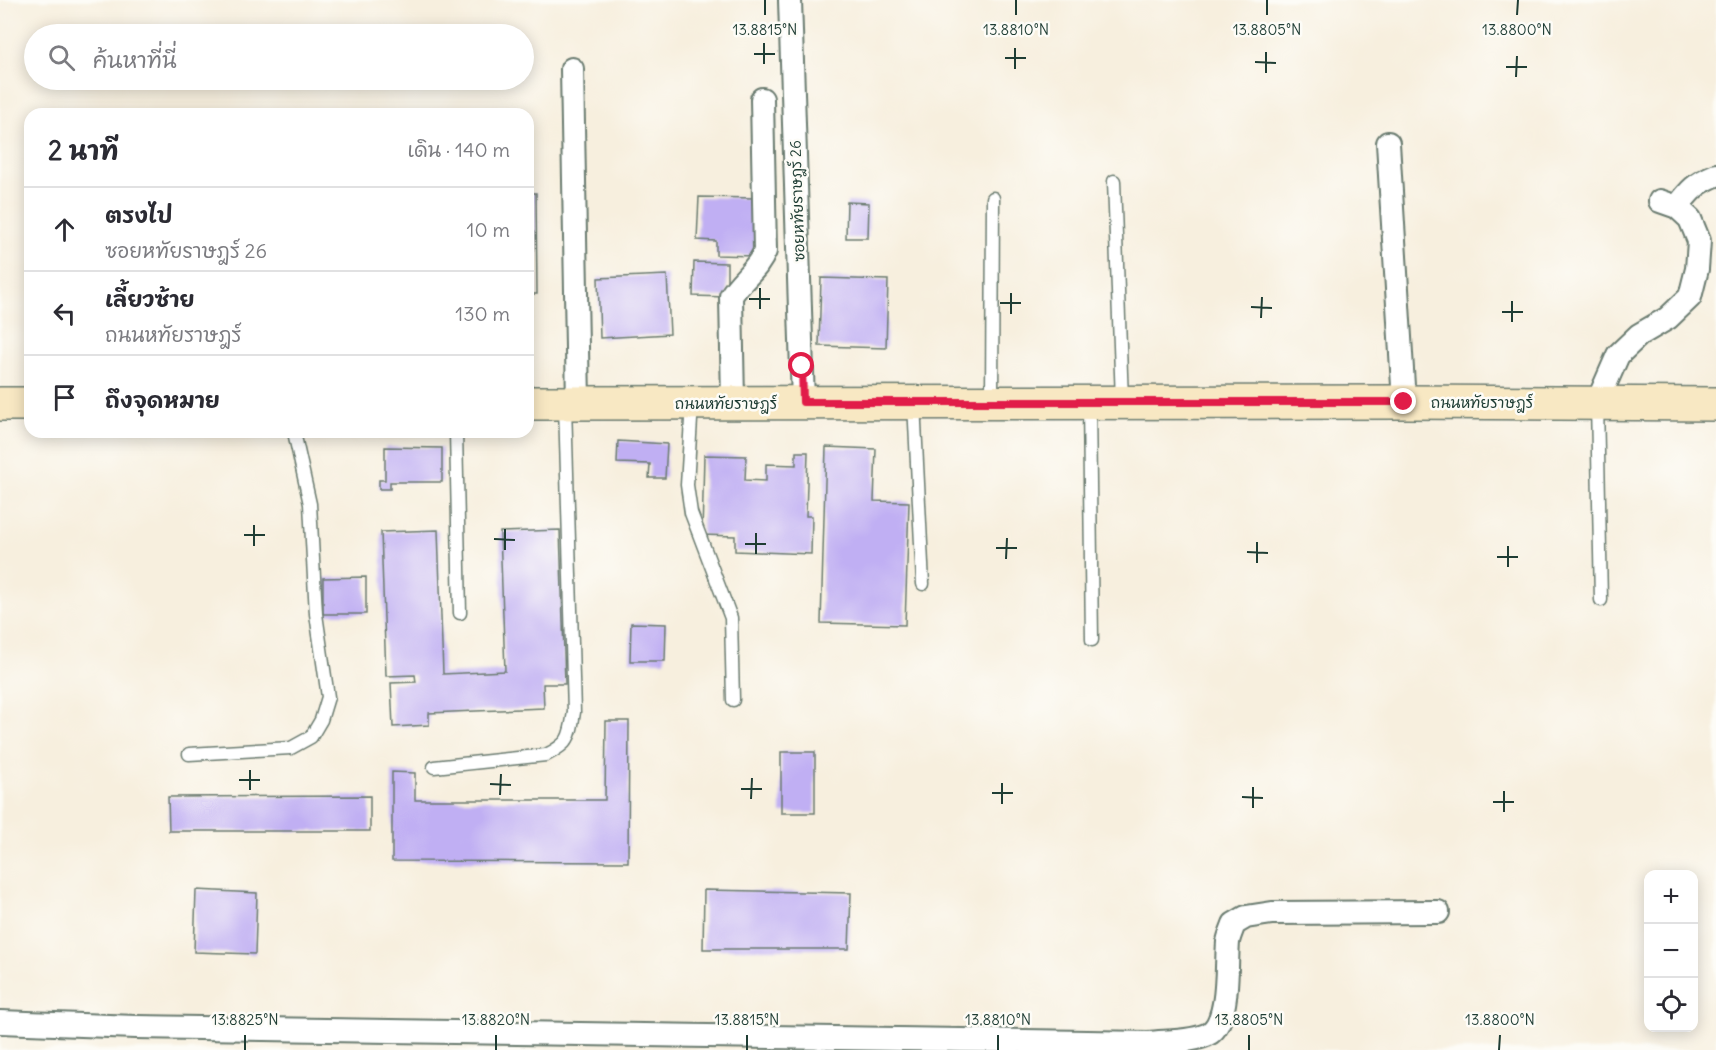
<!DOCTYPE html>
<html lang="th">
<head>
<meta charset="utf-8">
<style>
	body { margin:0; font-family:Delius,"Playpen Sans Thai",sans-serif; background:#f7f7f7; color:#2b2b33 }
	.controls { position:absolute; right:18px; bottom:18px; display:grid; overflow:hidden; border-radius:12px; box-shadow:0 3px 15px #0003 }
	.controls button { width:54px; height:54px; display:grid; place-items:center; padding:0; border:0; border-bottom:2px solid #e1e1e2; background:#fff; color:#2b2b33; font:30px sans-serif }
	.stop { position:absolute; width:18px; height:18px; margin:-14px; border:4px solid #e11d48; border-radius:50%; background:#fff }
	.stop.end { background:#e11d48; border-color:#fff; box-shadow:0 2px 6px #0008 }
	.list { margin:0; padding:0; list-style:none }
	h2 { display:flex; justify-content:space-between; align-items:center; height:78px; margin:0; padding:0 24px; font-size:26px }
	h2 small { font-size:20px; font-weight:400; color:#7c7c81 }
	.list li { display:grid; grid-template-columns:39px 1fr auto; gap:18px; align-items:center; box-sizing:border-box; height:84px; padding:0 24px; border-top:2px solid #e1e1e2 }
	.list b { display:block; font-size:22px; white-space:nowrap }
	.list p { margin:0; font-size:20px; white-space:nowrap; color:#7c7c81 }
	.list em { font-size:20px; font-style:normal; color:#7c7c81 }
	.icon { flex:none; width:33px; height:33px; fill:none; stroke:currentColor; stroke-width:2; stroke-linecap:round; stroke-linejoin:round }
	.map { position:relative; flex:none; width:1716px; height:1050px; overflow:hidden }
	.search { position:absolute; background:#fff; box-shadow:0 3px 15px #0003; left:24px; top:24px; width:510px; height:66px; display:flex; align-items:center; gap:15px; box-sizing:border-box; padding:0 21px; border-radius:33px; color:#7c7c81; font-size:22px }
	.panel { position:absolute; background:#fff; box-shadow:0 3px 15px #0003; left:24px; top:108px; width:510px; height:330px; border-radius:18px }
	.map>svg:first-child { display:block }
	.building { fill:#c0aff3 }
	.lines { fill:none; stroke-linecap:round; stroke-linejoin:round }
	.lane-casing { stroke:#6b7b70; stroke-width:15 }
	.street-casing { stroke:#6b7b70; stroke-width:26 }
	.secondary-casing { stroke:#6b7b70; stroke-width:36 }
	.lane { stroke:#fff; stroke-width:12 }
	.street { stroke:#fff; stroke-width:22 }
	.secondary { stroke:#f8e8c3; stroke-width:33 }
	.route { stroke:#e11d48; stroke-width:8 }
	.ticks { fill:none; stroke:#1f3d34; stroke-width:2 }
	.labels { text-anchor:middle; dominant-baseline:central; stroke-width:5; stroke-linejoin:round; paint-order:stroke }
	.street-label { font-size:15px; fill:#1f3d34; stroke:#fdfcf7 }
	.ticks-label { font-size:15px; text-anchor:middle; fill:#1f3d34; stroke:#fdfcf7; stroke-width:5; stroke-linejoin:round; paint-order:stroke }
</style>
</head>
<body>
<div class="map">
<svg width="1716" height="1050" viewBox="0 0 1716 1050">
	<rect width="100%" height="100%" fill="#fdfcf7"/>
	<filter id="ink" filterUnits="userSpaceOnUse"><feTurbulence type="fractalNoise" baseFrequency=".0167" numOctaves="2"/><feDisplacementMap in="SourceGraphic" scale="12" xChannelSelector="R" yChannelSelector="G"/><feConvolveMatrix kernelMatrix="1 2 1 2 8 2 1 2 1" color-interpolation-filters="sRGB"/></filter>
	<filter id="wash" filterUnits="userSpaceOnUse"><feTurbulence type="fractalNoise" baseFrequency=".008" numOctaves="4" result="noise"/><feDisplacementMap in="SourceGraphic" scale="24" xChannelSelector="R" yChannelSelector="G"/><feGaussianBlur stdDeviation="1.35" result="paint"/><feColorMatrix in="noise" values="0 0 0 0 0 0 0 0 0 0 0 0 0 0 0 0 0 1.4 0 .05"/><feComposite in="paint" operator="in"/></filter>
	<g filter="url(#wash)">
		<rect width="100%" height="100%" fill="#f7efde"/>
		<g id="blocks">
			<!-- building -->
			<path class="building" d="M528,193H536L537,294H528Z
				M699,197L756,198L755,256L716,255V241L697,240Z
				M847,202L869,203L868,238H846Z
				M694,262L727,263V297L693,296Z
				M667,275L670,334L600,338L598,278Z
				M821,278L888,280L886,348L819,346Z
				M618,441L667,444L665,478H649L650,464L617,463Z
				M385,447L442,448V482H390V489H379V480H385Z
				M826,447L876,449L874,501L909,502L905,625L821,623Z
				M796,452H808L806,516H812L811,554L735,551V536L702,535L704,455L746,456L745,480L766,481V464L796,465Z
				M438,530L443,674L505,671L500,532L560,530L565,684H543L544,708L429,713V725L393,727L391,683L416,682L415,675L386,676L381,532Z
				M366,577V614H323V578Z
				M631,623L666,624L665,661H630Z
				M606,721H629L628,862L392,861V772L415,773V800H605Z
				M781,752H815V813H781Z
				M370,796V831H169L168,797Z
				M196,890L257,893L255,954L194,952Z
				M704,890L851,893L849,949H703Z"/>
		</g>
	</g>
	<g filter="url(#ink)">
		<use href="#blocks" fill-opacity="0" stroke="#6b7b70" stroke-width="1.5"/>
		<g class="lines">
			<defs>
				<path id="lane" d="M1114,181L1122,401
					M992,402L993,198
					M692,403L687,485L691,513L731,618L733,700
					M914,403L923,584
					M1597,403L1601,600
					M1089,405L1092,640
					M456,432L460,613
					M189,754L291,748L311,737L321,720L328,697L316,614L310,504L294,432
					M434,767L546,755C570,743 570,737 574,712L565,405"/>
				<path id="street" d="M790,0L803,402
					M572,69L578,403
					M1388,143L1404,402
					M1677,207C1690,190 1696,183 1716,175
					M733,402L731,296C741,279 758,270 765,251L762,99
					M1597,403L1618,355L1639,335L1668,318L1690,297L1697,269L1699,241L1690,219L1677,207L1660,201
					M0,1022L136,1027L1149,1043C1166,1041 1196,1042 1210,1033C1230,1019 1226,965 1228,942C1229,936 1232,930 1234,924L1246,917L1272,913L1438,912"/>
				<path id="secondary" d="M528,403L1404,402L1716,404
					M0,404H30"/>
			</defs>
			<!-- lane casing -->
			<use href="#lane" class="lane-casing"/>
			<!-- street casing -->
			<use href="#street" class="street-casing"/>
			<!-- secondary casing -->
			<use href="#secondary" class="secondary-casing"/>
			<!-- lane -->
			<use href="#lane" class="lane"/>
			<!-- street -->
			<use href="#street" class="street"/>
			<!-- secondary -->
			<use href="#secondary" class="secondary"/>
		</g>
	</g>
	<g class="lines" filter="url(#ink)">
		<!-- route -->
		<path class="route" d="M802,366L803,402H1404"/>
	</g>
	<!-- ticks -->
	<path class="ticks" d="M765,15V0M1016,15V0M1267,15V0M1517,15L1518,0M754,54H775M1005,58H1026M1255,62L1276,63M764,64V43M1506,67H1527M1015,69V48M1266,73V52M1516,77L1517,56M749,299H770M1000,303H1021M1251,307L1272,308M760,309V288M1502,312H1523M1011,314V293M1261,318L1262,297M1512,322V301M244,535H265M494,539L515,540M745,544H766M254,546V525M996,548H1017M505,550V529M1247,552L1268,553M756,554V533M1497,557H1518M1006,559L1007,538M1257,563V542M1508,567V546M239,780H260M490,784L511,785M741,789H762M250,790V770M992,793H1013M500,795L501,774M1242,797L1263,798M751,799L752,778M1493,802H1514M1002,804V783M1253,808V787M1504,812V791M245,1050V1035M496,1050V1035M747,1050V1035M998,1050V1035M1249,1050V1035M1499,1050L1500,1035"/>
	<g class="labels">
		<!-- street labels -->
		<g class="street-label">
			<text transform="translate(797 201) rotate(-92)">ซอยหทัยราษฎร์ 26</text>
			<text x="1482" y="402">ถนนหทัยราษฎร์</text>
			<text x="726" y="403">ถนนหทัยราษฎร์</text>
		</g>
	</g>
	<g class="ticks-label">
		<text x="765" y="35">13.8815°N</text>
		<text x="1016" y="35">13.8810°N</text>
		<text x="1267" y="35">13.8805°N</text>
		<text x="1517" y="35">13.8800°N</text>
		<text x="245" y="1025">13.8825°N</text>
		<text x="496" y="1025">13.8820°N</text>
		<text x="747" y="1025">13.8815°N</text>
		<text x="998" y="1025">13.8810°N</text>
		<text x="1249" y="1025">13.8805°N</text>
		<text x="1500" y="1025">13.8800°N</text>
	</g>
</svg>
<div class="controls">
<button>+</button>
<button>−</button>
<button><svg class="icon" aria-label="locate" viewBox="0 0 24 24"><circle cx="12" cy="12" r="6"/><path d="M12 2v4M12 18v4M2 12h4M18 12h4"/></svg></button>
</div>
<div class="stop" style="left:802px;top:366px"></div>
<div class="stop end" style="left:1404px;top:402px"></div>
<div class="search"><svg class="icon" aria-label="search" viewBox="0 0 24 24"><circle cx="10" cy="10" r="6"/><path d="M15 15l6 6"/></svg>ค้นหาที่นี่</div>
<section class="panel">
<h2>2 นาที<small>เดิน · 140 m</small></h2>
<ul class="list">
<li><svg class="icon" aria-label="ahead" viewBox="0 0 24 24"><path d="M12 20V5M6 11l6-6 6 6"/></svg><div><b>ตรงไป</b><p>ซอยหทัยราษฎร์ 26</p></div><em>10 m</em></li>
<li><svg class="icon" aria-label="left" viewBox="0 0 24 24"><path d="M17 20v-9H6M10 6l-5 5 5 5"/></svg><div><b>เลี้ยวซ้าย</b><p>ถนนหทัยราษฎร์</p></div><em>130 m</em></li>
<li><svg class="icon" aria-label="arrive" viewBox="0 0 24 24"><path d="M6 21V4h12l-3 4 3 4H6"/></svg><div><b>ถึงจุดหมาย</b></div></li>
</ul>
</section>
</div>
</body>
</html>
